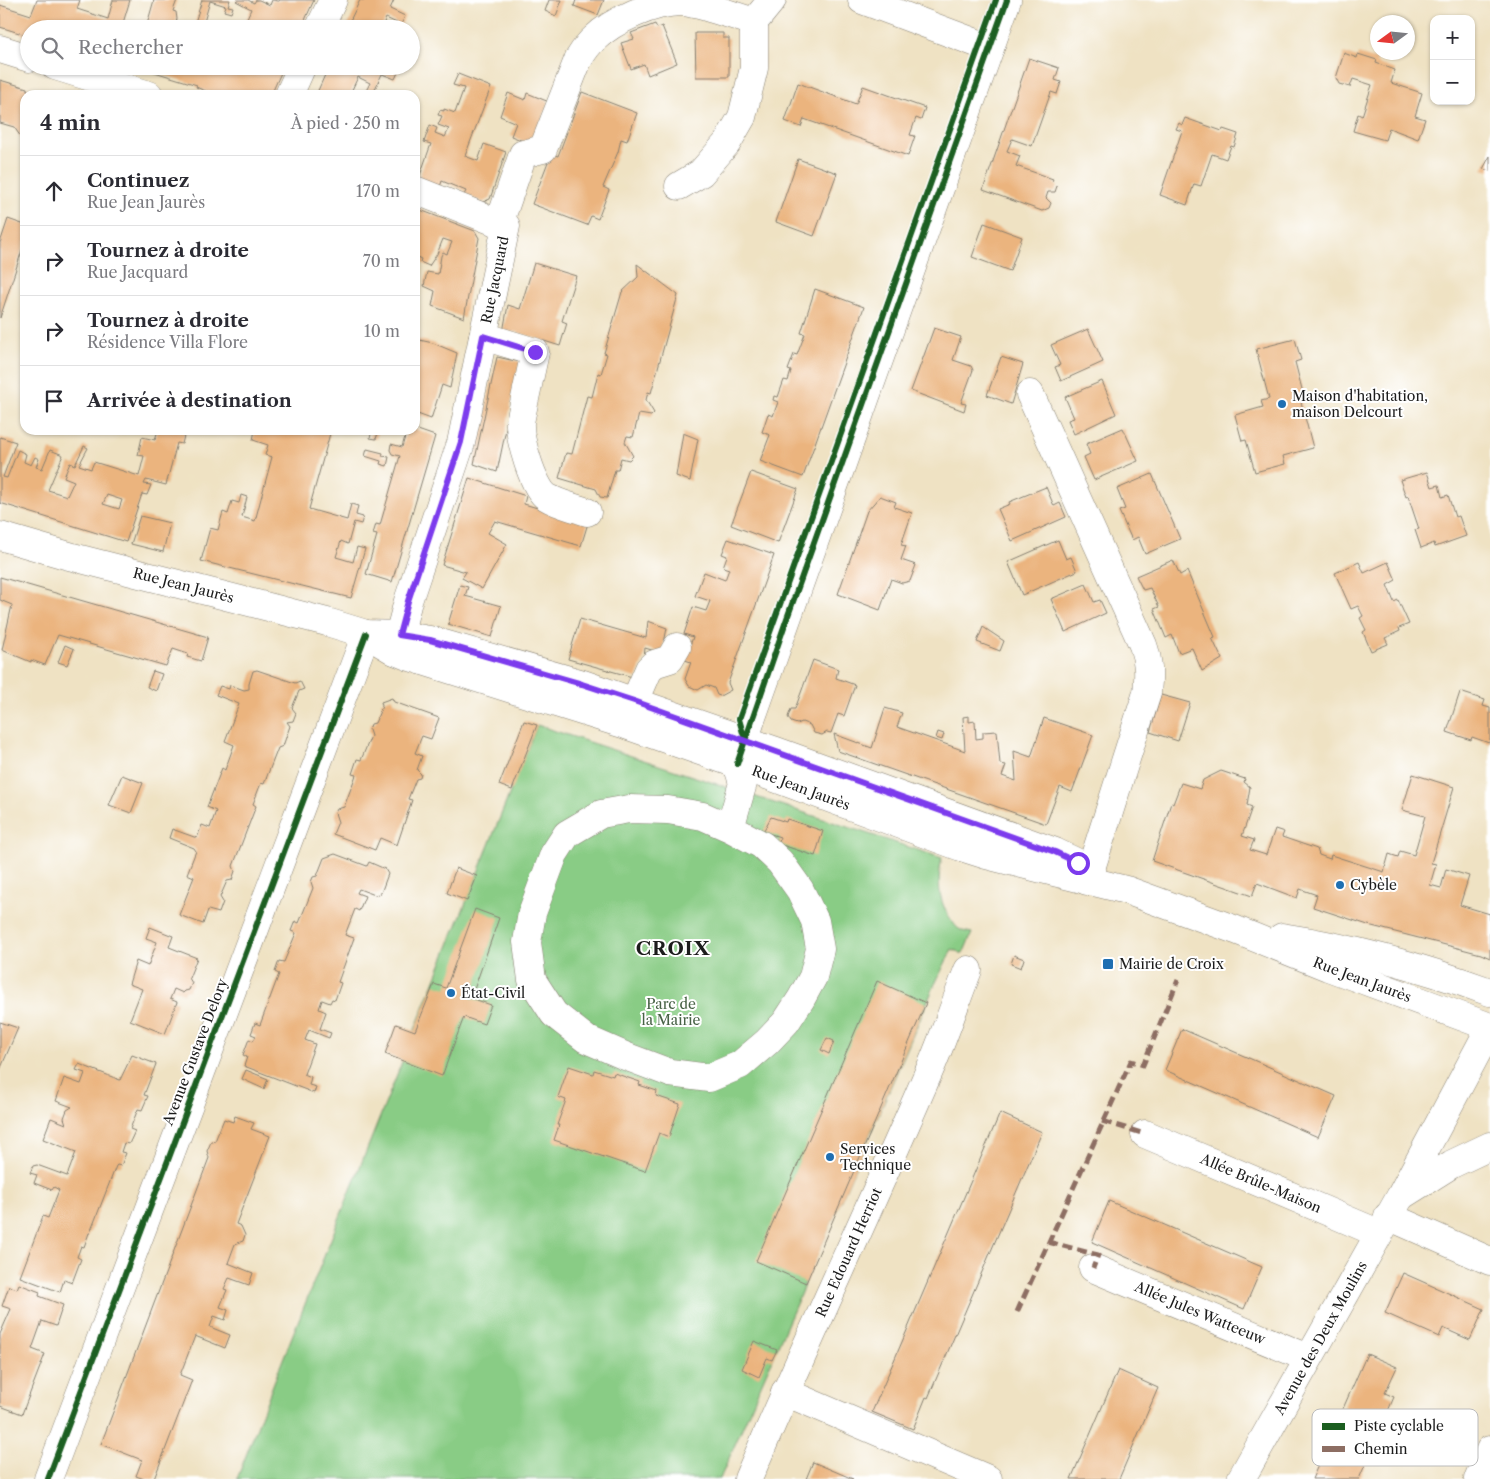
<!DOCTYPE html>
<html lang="fr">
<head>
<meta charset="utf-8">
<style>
	body { margin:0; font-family:"Libre Caslon Text",serif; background:#f2f2f3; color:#2b2b33 }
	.controls { position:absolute; right:15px; top:15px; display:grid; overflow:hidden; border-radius:10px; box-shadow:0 1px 4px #0004 }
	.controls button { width:45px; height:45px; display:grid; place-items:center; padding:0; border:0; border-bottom:1px solid #e1e1e2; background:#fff; color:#2b2b33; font:25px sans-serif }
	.compass { position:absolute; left:1370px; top:15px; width:45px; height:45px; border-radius:50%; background:#fff; box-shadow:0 1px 4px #0004; rotate:255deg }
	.stop { position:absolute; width:15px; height:15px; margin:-11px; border:4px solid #7c3aed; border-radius:50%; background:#fff }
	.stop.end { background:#7c3aed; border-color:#fff; box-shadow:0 1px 5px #0008 }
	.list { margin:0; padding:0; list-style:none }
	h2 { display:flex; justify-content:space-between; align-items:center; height:65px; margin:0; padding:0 20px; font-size:21px }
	h2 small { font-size:16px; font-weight:400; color:#7c7c81 }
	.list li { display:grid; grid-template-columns:32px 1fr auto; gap:15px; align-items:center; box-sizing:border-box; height:70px; padding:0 20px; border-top:1px solid #e1e1e2 }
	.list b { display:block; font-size:19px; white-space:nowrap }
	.list p { margin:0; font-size:16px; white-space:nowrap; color:#7c7c81 }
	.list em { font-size:16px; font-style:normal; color:#7c7c81 }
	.icon { flex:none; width:28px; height:28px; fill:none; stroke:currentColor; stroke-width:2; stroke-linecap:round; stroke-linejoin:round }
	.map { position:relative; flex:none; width:1490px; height:1479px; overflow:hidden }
	.search { position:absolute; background:#fff; box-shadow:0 1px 4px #0004; left:20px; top:20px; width:400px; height:55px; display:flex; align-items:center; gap:12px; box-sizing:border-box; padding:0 18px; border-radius:28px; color:#7c7c81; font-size:19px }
	.panel { position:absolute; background:#fff; box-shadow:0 1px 4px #0004; left:20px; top:90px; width:400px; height:345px; border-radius:15px }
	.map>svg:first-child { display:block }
	.green { fill:#89cc85; stroke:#527450 }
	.building { fill:#ebb47e; fill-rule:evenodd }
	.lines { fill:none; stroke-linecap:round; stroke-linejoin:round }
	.minor-casing { stroke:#867f70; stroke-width:29 }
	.major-casing { stroke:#867f70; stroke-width:29 }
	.minor { stroke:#fff; stroke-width:28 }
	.major { stroke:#fff; stroke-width:28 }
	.quiet { stroke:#8d6e63; stroke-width:5; stroke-dasharray:10 5; stroke-linecap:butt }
	.cycleway-casing { stroke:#fff; stroke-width:9 }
	.cycleway { stroke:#1b5e20; stroke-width:6 }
	.route { stroke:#7c3aed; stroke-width:6 }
	.poi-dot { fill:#1f6fb2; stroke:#fff; stroke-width:2 }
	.labels { text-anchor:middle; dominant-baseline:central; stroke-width:4; stroke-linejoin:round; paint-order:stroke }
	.street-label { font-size:14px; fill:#1c1c1c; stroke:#fff }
	.poi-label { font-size:14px; fill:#1c1c1c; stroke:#fff; text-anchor:start }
	.park-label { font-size:14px; fill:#486246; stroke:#fff }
	.district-label { font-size:19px; font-weight:bold; letter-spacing:1px; fill:#1c1c1c; stroke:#fff }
	.key { fill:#fff; stroke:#bbb; stroke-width:1 }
	.key-label { font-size:14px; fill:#1c1c1c }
</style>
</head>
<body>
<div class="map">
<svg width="1490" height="1479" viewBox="0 0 1490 1479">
	<rect width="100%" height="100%" fill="#fff"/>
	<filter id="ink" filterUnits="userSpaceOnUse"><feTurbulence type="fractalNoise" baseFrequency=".02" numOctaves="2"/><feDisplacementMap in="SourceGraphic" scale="10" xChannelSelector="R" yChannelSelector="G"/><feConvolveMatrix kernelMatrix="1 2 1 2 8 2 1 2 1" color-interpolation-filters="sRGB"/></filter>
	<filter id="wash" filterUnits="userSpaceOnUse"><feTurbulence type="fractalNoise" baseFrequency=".0096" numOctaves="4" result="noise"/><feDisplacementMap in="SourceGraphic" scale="20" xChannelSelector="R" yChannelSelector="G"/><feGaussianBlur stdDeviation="1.12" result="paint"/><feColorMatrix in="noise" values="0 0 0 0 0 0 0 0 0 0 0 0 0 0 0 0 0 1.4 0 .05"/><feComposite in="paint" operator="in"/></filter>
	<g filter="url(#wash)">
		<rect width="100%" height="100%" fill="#efe2c3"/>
		<!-- green -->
		<path class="green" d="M537,725L942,858C937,880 938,900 950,918C953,922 956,928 961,930C964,932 968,932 972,933L963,954L952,949L936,982L720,1479H237L279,1369Z"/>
		<g id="blocks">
			<!-- building -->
			<path class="building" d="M37,0H80L77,9L108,19L113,0H130L123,23L142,29H29V36L0,27V5L31,15Z
				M154,0H177L173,11L176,12L177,19L174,29H148V21Z
				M202,0H230L228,6L233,7L231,13L224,11L226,6L210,1L202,29H193Z
				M237,0H248L254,3L256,0H259L270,5L272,0L279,1L280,0H314L301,29H233L225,25L227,20L243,27L251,9L236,1Z
				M360,0H394L390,9L405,16L401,25L386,18L381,29H346Z
				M549,0H562L556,16L545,11Z
				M576,0H604L598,15L574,6Z
				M655,24L657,28L662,26L677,63L648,75L644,64L631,69L621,43L634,39L631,33Z
				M695,33H723V38H729V77H696Z
				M1344,53L1357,58L1358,54L1377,60L1376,63L1395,70L1391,83L1422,93L1415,116L1425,119L1418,139L1389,128L1385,140L1353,131L1358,114L1362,116L1372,85L1353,79L1350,87L1339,84L1336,78Z
				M1029,58L1059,68L1055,80L1061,82L1057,94L1051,92L1032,146L1012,139L1007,151L1020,156L1016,166L1053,179L1052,181L1057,186L1055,192H1048L1046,198L1051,203L1049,208L1042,211L983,190Z
				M135,66H284L271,95H215L196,87L197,85Z
				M329,66H401L395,79L382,74L374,91L383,95H364L370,83L358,77L350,94L354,95H316Z
				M458,74L491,87L465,156L478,161L484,144L506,152L490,199L483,202L464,195L466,191L442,181L439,190L418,181L431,144L424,142L430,125L437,128L435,133L445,137L449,129L438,125L442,116L438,115L440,110L444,111V109L455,113L460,99L464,88L453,85Z
				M0,80L27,88V90L41,95H25V140H23L14,127L0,123Z
				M798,83L856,104L863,86L925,108L921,120L916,118L910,135L915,136L908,156L804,119L801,127L785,121Z
				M582,92L637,113L627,141L621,139L618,152L603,187L609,190L598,219L591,216L587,225L532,204L551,154L558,156Z
				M508,93L525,100L527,93L549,102L533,145L511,136L516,123L500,116Z
				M1185,118L1222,131L1223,129L1238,134L1234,147L1231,146L1226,159L1212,154L1201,186L1194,184L1187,205L1160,195L1182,131L1176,129L1179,123L1182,125Z
				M1490,156V171L1483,169Z
				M798,159L837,173L814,236L776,222Z
				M415,208L475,231L479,238L464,318L432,306L435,291L424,286L427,272L438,274L441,256L443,252L447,254L452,242L443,239L437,254L429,266L420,262L421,259L415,256Z
				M8,219L25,225V241L0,318V243Z
				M984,223L1022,237L1010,271L972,257Z
				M534,263L576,276L562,321L567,323L560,346L516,332H503L508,305L520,309Z
				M637,264L678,295L651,393L648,392L646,400L654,413L651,416L639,414L633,437L627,436L625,442L633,456L629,460L621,458L618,470H615L607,498L600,497L596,489L559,478L566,453L572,454L587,396L592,397L598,373L601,374L607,354L604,353L622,292L638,277Z
				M815,289L864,307L803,477L760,461L770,435L762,432L768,414L773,416L778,402L773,400L774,396L778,397L784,380L788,381L791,371L788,370L794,354L797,355L805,334L801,333Z
				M934,328L961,337L953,360L971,366L973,370L961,403L966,404L964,411L911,391Z
				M1088,329L1103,362L1061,381L1055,367L1060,365L1051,345Z
				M415,339L433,343L457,353L450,388L442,385L431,419L415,413V380L417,375H415Z
				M1295,339L1301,360L1295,362L1304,397L1300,398L1313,448L1283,456L1285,464L1255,472L1246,440L1242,441L1235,415L1263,407L1261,401L1269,399L1256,349Z
				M497,357L520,362L497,472L474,464Z
				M1001,357L1023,364L1011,404L987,395Z
				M1102,381L1116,414L1074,434L1068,420L1074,418L1065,397Z
				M1123,428L1138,461L1094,480L1084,457L1090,454L1086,444Z
				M415,429L435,436L392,582L366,574L377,535L373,534L376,524L380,525L400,456L392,454L390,450L391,444L402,447L407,430Z
				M158,430H177L185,432L182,444L177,443L166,485L146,480L144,484L151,485L147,495L142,494L126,542L0,503V437L16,442L3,477L7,478L18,450L26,454L24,462L31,465L35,457L39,459L36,467L42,469L50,450L63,455L48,490L67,496L74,481L64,477L70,463L75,465L84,446L88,448L79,465L91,469L94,462L139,476L144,456L138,455L142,437L155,440ZM107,495L122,500L119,509L103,504Z
				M255,430H331L309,509L347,520L351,504L358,506L356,515L363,517L361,524L354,522L348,544L341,541L336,557L353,562L357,547L365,549L351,598L201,561L210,528L218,530L223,512L228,514L232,501L239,503L241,495L247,497L242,517L255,521L272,457L265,455L268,445L253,440Z
				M372,430H379L376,439L370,438Z
				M683,433L698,439L690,481L676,476Z
				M367,449L383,453L382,456L389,457L387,466L380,464L381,461L365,456Z
				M751,472L798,489L778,543L731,525Z
				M1427,472L1432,487L1439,485L1442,497L1448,495L1455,517L1459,516L1466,536L1435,547L1434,543L1421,548L1415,530L1419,529L1408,496L1406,497L1400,480Z
				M1152,474L1180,539L1145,554L1138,537L1132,540L1119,511L1125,509L1117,489Z
				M469,478L526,496L524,504L588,523L581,546L495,521L488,533L507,544L482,589L462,578L466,572L442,565Z
				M1046,487L1054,506L1060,503L1066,517L1012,541L998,509L1010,504L1009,502Z
				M880,496L896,502L894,507L912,513L901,545L906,546L901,560L916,565L910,581L902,583L891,579L880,610L838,594L867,511Z
				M140,516L170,523L163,552L131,544Z
				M728,539L774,555L728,683L731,690L720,696L717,695L714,688L706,685L698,690L689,686L685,679L691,662L685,660L693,637L684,634L693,607L706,611L710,601L695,596L704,572L725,580L729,569L723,567L727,556L722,554Z
				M1058,540L1066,559L1071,557L1077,571L1022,595L1008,562Z
				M1173,560L1180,575L1187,571L1215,637L1212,638L1222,659L1202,671L1192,648L1179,653L1172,635L1166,638L1154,609L1159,607L1150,588L1143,590L1136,576Z
				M1359,562L1364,573L1388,562L1396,580L1387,585L1394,602L1398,600L1409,624L1399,628L1400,631L1385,638L1388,644L1371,651L1363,632L1366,630L1360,618L1363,616L1358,606L1351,609L1335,573Z
				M0,577L208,637L201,661L187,657L188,654L173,649L166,666L58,635L45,665L31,660V662L2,650L12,605L0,600Z
				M1086,584L1094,602L1100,600L1106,613L1065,632L1051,599Z
				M460,585L468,587L465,596L501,606L492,637L448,624Z
				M580,619L646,638L648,621L667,628L662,653L645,648L644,658L636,678L568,659Z
				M983,627L1004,641L1000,651L977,642Z
				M65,645L74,649L67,665L58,662Z
				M813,660L838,669L836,678L855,685L844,716L838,714L831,733L827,732L822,735L814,733L810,725L802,722L797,724L791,722L788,717L791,709H795Z
				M257,670L295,683L300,681L304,689L299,691L292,708L296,713L293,721L287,722L290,726L283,746L278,748L264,784L261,783L253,804L256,806L233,866L235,871L232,880L227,881L220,897L223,902L219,913L208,910L203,924L179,915L194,877L187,874L196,851L194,848L169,838L172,829L197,838L202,825L210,828L216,811L207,807L222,768L225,770L234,745L225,741L239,704L216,695L220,686L229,689L230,685L244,690L249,689V684L253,671Z
				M153,671L162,674L156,691L147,687Z
				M1460,692L1485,700L1483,706L1490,708V739L1489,743L1472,737L1471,740L1447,732Z
				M1161,695L1190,703L1178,741L1150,732Z
				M392,698L394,702L439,718L431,739L422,736L415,753L422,756L417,770L421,774L420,778L416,779L408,799L412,800L397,845L380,838L375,850L333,834L338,822L335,813L337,809L344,807L356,775L352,774L357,759L361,760L371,736L369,730L371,724L375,723L382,706L381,702Z
				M885,708L902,713L897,727L965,751L963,717L969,716V722L975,721L976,739L983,738V732L997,731L1000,764L1006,765L1002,776L1016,781L1014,751L1031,757L1044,718L1093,735L1072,792L1060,787L1046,824L838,751L834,734L872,748Z
				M524,721L537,725L512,790L499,785Z
				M938,732L944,734L942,740L936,738Z
				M1221,771L1245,779L1244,782L1250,787L1247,805L1252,807L1242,836L1254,840L1250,850L1266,855L1275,829L1284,832L1282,837L1317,849L1319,855L1330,859L1331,855L1384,872L1389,854L1398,857L1400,851L1414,855L1425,816L1402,810L1413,774L1454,787L1431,863L1436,864L1430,885L1441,888L1446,869L1469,876L1460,905L1490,914V958L1481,954L1368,925L1313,907L1317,895L1300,889L1297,898L1257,883L1252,896L1152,861L1171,803L1173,804L1181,783L1200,789L1203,780Z
				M122,775L143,783L131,813L109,805Z
				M771,817L786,822L787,819L823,831L815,856L779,844L780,837L765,832L764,830Z
				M335,854L367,866L369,862L385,869L388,874L381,893L375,895L359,889L357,893L365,896L359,911L355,909L345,935L354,938L338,982L341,983L335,1000L332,999L330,1003L322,1000L319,1009L326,1012L320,1029L331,1033L329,1038L309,1030L305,1040L315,1044L304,1074L311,1077L309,1085L316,1087L314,1093L244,1066L247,1057L243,1055L249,1039L253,1041L255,1038L256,1036L251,1034L255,1023L260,1025L279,974L275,972L279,961L284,962L296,933L291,931L295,921L299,923L313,888L311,882L313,877L317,876L324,858Z
				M456,868L477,876L467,901L447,893Z
				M475,909L499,918L471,998L491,1005L484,1024L464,1017L442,1076L385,1054L396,1024L415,1031L434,984L446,988Z
				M150,927L173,936L169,947L197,958L189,978L192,983L189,990L185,991L183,993L174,989L170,999L177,1002L165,1034L130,1020L142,989L129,984L136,961L148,966L157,942L146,938Z
				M1014,955L1024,959L1021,968L1011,964Z
				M877,981L926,1003L806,1283L756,1261Z
				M0,1022L18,1028L0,1070Z
				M1182,1029L1336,1096L1318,1137L1165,1070Z
				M827,1038L834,1041L829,1054L821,1050Z
				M132,1055L156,1064L144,1095L148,1096L142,1110L138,1109L130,1129L135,1131L129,1144L124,1143L121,1152L126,1153L121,1166L117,1165L116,1166L90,1233H89L84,1247L81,1246L77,1257L81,1259L72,1283L64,1280L60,1292L20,1277L43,1216L48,1218L59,1190L54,1187L52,1190L34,1183L37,1175L30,1173L33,1166L37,1165L67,1176L76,1152L43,1139L51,1118L66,1124L64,1118L67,1110L72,1107L56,1101L64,1078L81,1084L85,1073L76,1070L79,1064L120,1080Z
				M569,1066L593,1074L594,1070L613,1076L614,1073L640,1082L639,1085L657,1091L656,1096L680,1104L669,1137L659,1133L645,1171L554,1140L559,1125H557L566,1100L558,1097Z
				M246,1070L268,1079L264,1089L242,1079Z
				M1000,1113L1042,1132L928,1398L926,1397L913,1429L872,1412Z
				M235,1116L254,1123L251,1129L270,1136L236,1224L241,1226L245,1235L243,1241L235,1244L228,1263L253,1273L249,1285L229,1278L224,1289L227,1290L220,1307L228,1310L225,1320L214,1316L210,1327L230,1335L225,1348L195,1336L180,1375L192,1380L154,1479H144L136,1476L142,1460L101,1444L209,1158L207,1151L211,1142L215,1141L224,1119L233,1122Z
				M1109,1201L1262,1267L1244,1309L1092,1242Z
				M1403,1273L1484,1309L1470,1340L1443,1328L1439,1337L1385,1313Z
				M19,1284L40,1292L39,1296L63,1305L56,1326L42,1321L32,1349L45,1354L22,1414L0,1406V1334L11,1309L2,1306L9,1286L17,1289Z
				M754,1341L777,1350L772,1360L767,1358L759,1377L742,1369Z
				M1367,1354L1397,1367L1385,1393L1394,1397L1382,1425L1373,1420L1362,1447L1371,1451L1359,1479H1312Z
				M1118,1370L1158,1388L1119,1479H1071Z
				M813,1462L853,1479H806Z"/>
		</g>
	</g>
	<g filter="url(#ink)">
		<use href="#blocks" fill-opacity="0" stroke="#867f70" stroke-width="1"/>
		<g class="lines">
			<defs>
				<g id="minor">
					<path d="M862,0L990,48"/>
					<path d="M319,29L333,0"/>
					<path d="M0,49L29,58"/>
					<path d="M55,66L149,95"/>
					<path d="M289,95L302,66"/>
					<path d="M679,186L701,173L727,143L742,117L754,68V22"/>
					<path d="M499,224L523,154L543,149L578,60C583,52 587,45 594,39C613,20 654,2 681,2C687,2 693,4 699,5C718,10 736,16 754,22L772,0"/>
					<path d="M483,336L535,352L520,422C519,438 533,488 547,497C558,504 574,507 587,512"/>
					<path d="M1030,394L1143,645C1149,662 1149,674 1147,693L1087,881"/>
					<path id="s1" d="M395,651L408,601L461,443L506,226L415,190"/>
					<path d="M627,723L635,701L649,669L654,664L670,659L677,647"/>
					<path d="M730,828L762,845L780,862L800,890L815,921L820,949L813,977L801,999L786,1022L767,1042L740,1065L709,1078L670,1073L625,1056L586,1039L554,1014L532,980L527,942L532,913L554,854L567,834L601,814L629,809L668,810L703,816L730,828L743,783L737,764L751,720L1007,0"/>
					<path id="s2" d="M1145,1134L1378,1233"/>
					<path d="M1401,1196L1452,1164L1490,1146"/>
					<path d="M1388,1216L1490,1261"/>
					<path id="s3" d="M1093,1268L1308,1358"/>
					<path d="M785,1392L988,1479"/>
					<path d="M48,1479L366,634"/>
					<path id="s4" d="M748,1479C807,1341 871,1206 930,1069C944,1037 955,1003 968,970"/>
					<path id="s5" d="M1241,1479L1400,1197L1490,1028"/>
					<path d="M1478,1479L1490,1450"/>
				</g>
				<g id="major">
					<path id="s6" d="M0,536L69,556L327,622L366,634L399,635L430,640L583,684L776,751L1055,852L1078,863L1092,871"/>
					<path id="s7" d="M366,634L395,651L410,657L626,725L737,764L961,847L986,855L1126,890L1236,930L1328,967L1490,1027"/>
					<path d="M1282,937C1354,948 1422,967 1490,992"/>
				</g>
			</defs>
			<!-- minor casing -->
			<use href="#minor" class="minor-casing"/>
			<!-- major casing -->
			<use href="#major" class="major-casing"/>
			<!-- minor -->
			<use href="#minor" class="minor"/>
			<!-- major -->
			<use href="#major" class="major"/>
			<!-- quiet -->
			<path class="quiet" d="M1102,1121L1145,1134
				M1048,1242L1098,1255L1093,1268
				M1017,1312L1131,1061L1143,1065L1178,980"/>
			<defs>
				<path id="cycleway" d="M745,740L739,719L996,0
					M737,764L785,624L1007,0
					M48,1479L366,634"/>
			</defs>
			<!-- cycleway casing -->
			<use href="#cycleway" class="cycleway-casing"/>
			<!-- cycleway -->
			<use href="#cycleway" class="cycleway"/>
		</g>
	</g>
	<g class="lines" filter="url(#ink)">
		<!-- route -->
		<path class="route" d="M535,352L483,336L461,442L408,601L399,635L430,640L582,684L634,701L927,806L1055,852L1078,863"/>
	</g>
	<!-- markers -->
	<g class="poi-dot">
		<circle cx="1282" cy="404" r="5"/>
		<circle cx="1340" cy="885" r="5"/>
		<rect x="1102" y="958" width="12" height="12" rx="2.5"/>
		<circle cx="451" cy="993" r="5"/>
		<circle cx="830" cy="1157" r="5"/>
	</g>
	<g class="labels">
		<!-- street labels -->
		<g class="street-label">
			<text stroke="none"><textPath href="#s1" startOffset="385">Rue Jacquard</textPath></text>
			<text stroke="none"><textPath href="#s6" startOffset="190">Rue Jean Jaurès</textPath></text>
			<text stroke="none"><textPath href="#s7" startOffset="462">Rue Jean Jaurès</textPath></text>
			<text stroke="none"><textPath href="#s7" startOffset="1056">Rue Jean Jaurès</textPath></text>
			<text transform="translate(195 1052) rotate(-69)">Avenue Gustave Delory</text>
			<text stroke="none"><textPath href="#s2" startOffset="126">Allée Brûle-Maison</textPath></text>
			<text stroke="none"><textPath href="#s4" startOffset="248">Rue Edouard Herriot</textPath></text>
			<text stroke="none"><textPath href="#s3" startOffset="116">Allée Jules Watteeuw</textPath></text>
			<text stroke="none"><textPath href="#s5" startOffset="162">Avenue des Deux Moulins</textPath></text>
		</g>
		<!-- poi labels -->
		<g class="poi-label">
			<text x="1292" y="396">Maison d'habitation,<tspan x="1292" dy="16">maison Delcourt</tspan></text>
			<text x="1350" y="885">Cybèle</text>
			<text x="1119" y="964">Mairie de Croix</text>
			<text x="461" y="993">État-Civil</text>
			<text x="840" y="1149">Services<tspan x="840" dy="16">Technique</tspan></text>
		</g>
		<!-- park labels -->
		<g class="park-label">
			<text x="671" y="1004">Parc de<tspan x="671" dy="16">la Mairie</tspan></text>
		</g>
		<!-- district labels -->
		<g class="district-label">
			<text x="673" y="948">CROIX</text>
		</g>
	</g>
	<!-- legend -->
	<rect x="1312" y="1409" width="166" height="57" rx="8" class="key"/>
	<rect x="1322" y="1423" width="23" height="7" fill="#1b5e20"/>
	<rect x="1322" y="1446" width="23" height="6" fill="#8d6e63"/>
	<g class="key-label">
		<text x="1354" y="1431">Piste cyclable</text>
		<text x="1354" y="1454">Chemin</text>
	</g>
</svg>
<div class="controls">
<button>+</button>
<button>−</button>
</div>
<svg class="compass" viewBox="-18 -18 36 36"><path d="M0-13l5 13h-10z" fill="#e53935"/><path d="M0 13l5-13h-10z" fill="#7c7c81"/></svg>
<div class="stop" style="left:1078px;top:863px"></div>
<div class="stop end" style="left:535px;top:352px"></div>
<div class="search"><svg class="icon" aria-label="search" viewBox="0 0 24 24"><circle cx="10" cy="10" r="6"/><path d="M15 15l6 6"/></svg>Rechercher</div>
<section class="panel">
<h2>4 min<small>À pied · 250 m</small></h2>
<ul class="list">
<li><svg class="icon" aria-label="ahead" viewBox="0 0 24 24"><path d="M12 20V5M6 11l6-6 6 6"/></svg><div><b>Continuez</b><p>Rue Jean Jaurès</p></div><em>170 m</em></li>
<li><svg class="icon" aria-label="right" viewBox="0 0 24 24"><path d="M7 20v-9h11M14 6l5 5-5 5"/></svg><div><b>Tournez à droite</b><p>Rue Jacquard</p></div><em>70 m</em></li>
<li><svg class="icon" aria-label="right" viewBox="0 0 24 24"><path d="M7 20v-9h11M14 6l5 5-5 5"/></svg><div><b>Tournez à droite</b><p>Résidence Villa Flore</p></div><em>10 m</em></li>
<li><svg class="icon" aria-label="arrive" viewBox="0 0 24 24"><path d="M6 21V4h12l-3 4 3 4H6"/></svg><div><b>Arrivée à destination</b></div></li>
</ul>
</section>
</div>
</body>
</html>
